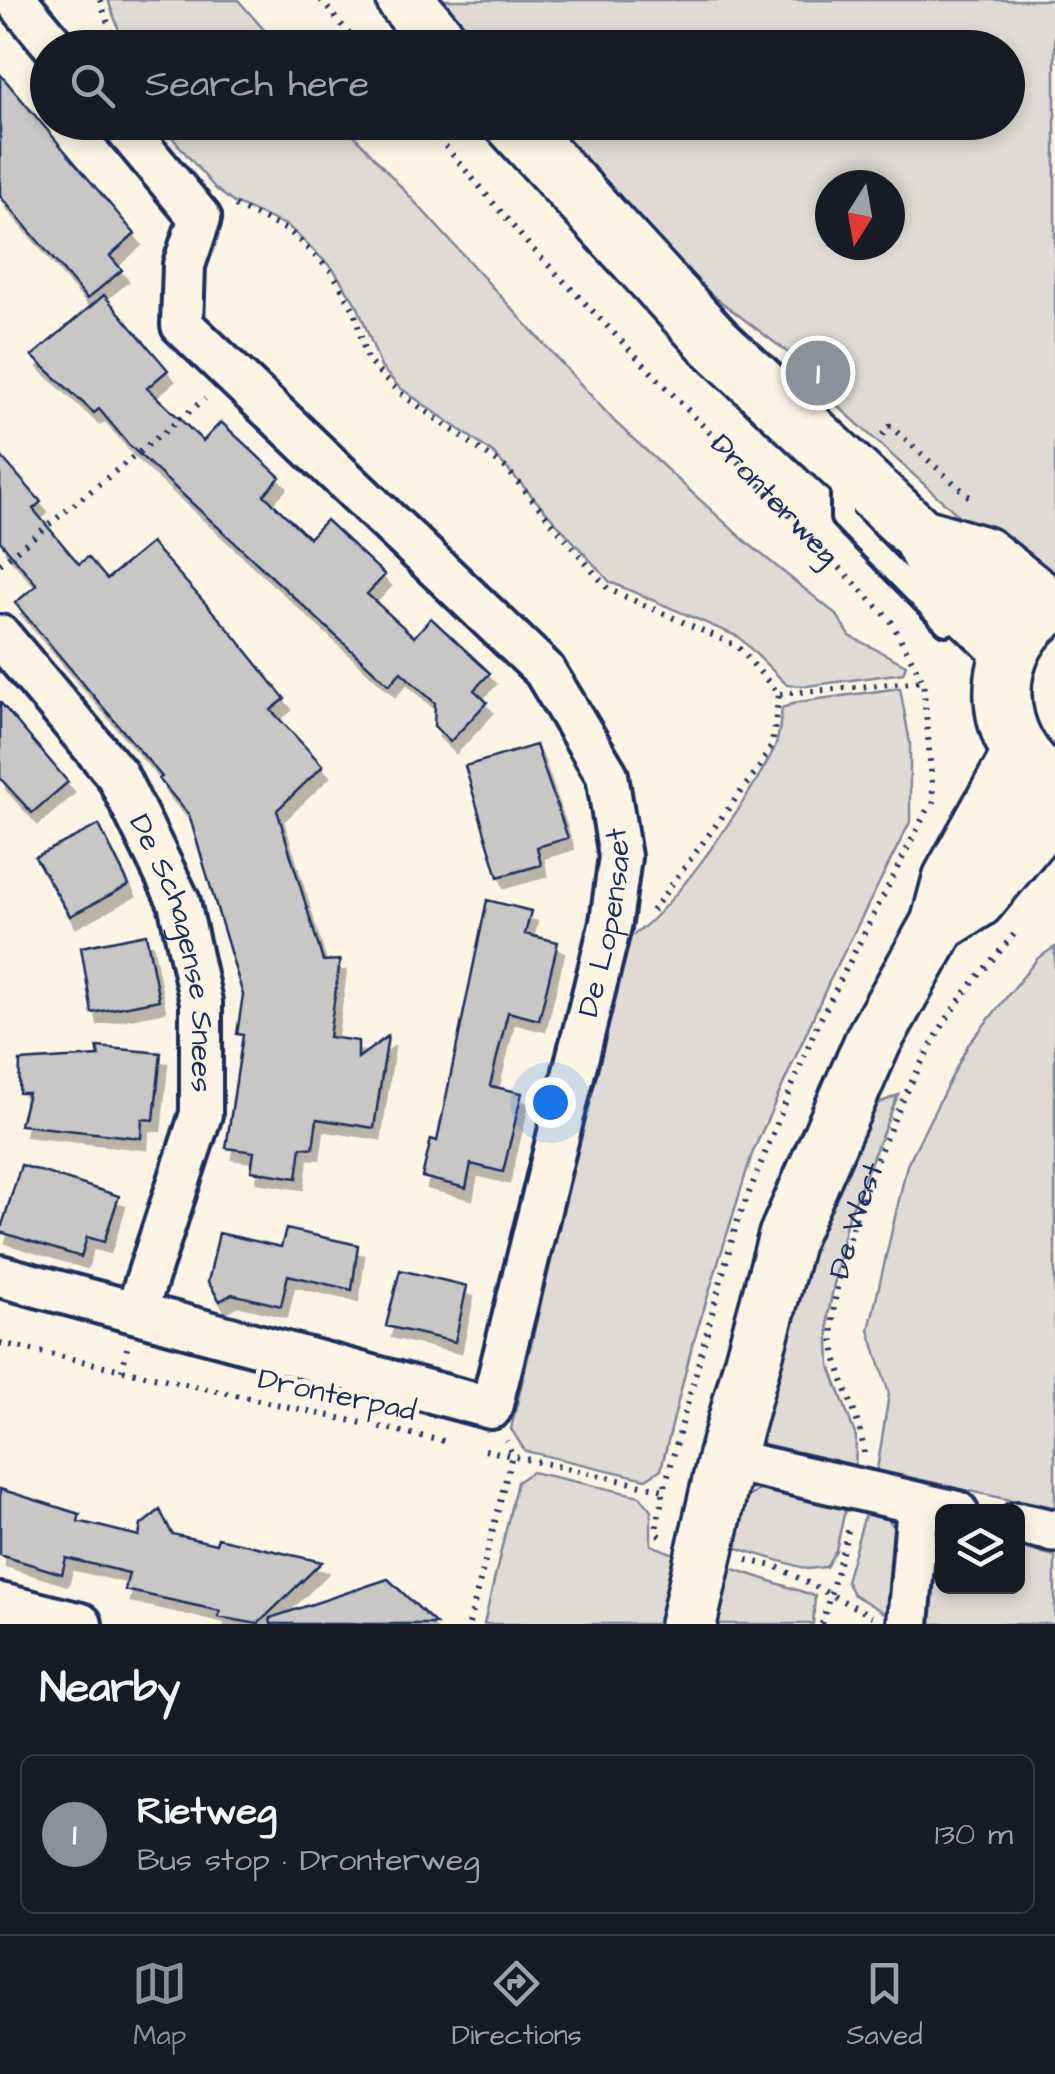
<!DOCTYPE html>
<html lang="en">
<head>
<meta charset="utf-8">
<style>
	body { margin:0; font-family:"Architects Daughter",sans-serif; background:#20242c; color:#f1f3f6 }
	.controls { position:absolute; right:30px; bottom:30px; display:grid; overflow:hidden; border-radius:15px; box-shadow:0 5px 15px #0003 }
	.controls button { width:90px; height:90px; display:grid; place-items:center; padding:0; border:0; border-bottom:2px solid #363941; background:#171b24; color:#f1f3f6; font:50px sans-serif }
	.compass { position:absolute; left:815px; top:170px; width:90px; height:90px; border-radius:50%; background:#171b24; box-shadow:0 5px 15px #0003; rotate:191deg }
	.you { position:absolute; left:550px; top:1102px; width:35px; height:35px; margin:-25px; border:8px solid #fff; border-radius:50%; background:#1a73e8; box-shadow:0 0 0 15px #1a73e833 }
	.badge { display:grid; place-items:center; width:65px; height:65px; border-radius:50%; background:#8c9099; color:#fff; font-size:32px; font-weight:700 }
	.pin { position:absolute; translate:-50% -50%; border:5px solid #fff; box-shadow:0 2px 10px #0006 }
	.list { margin:0; padding:0; list-style:none }
	h2 { display:flex; justify-content:space-between; align-items:center; height:130px; margin:0; padding:0 40px; font-size:42px }
	h2 small { font-size:32px; font-weight:400; color:#9ea1a6 }
	.list li { display:grid; grid-template-columns:65px 1fr auto; gap:30px; align-items:center; box-sizing:border-box; height:160px; margin:0 20px 20px; padding:0 20px; border:2px solid #363941; border-radius:15px }
	.list b { display:block; font-size:38px; white-space:nowrap }
	.list p { margin:0; font-size:32px; white-space:nowrap; color:#9ea1a6 }
	.list em { font-size:32px; font-style:normal; color:#9ea1a6 }
	.icon { flex:none; width:55px; height:55px; fill:none; stroke:currentColor; stroke-width:2; stroke-linecap:round; stroke-linejoin:round }
	.map { position:relative; flex:none; width:1055px; height:1624px; overflow:hidden }
	.search { position:absolute; background:#171b24; box-shadow:0 5px 15px #0003; left:30px; right:30px; top:30px; height:110px; display:flex; align-items:center; gap:25px; box-sizing:border-box; padding:0 35px; border-radius:55px; color:#9ea1a6; font-size:38px }
	.sheet { height:310px; background:#171b24 }
	nav { display:flex; justify-content:space-around; align-items:center; box-sizing:border-box; height:140px; border-top:2px solid #363941; background:#171b24; font-size:28px; color:#9ea1a6 }
	nav a { display:grid; justify-items:center; gap:5px }
	nav .on { color:#8c9099 }
	.map>svg:first-child { display:block }
	.green { fill:#dfdbd4; stroke:#7d8599; stroke-width:2.5; fill-rule:evenodd }
	.building { fill:#c8c7c6; stroke:#1b2f5e; stroke-width:2.5; filter:url(#shadow) }
	.lines { fill:none; stroke-linecap:round; stroke-linejoin:round }
	.lane-casing { stroke:#1b2f5e; stroke-width:28 }
	.street-casing { stroke:#1b2f5e; stroke-width:48 }
	.secondary-casing { stroke:#1b2f5e; stroke-width:62 }
	.primary-casing { stroke:#1b2f5e; stroke-width:62 }
	.path { stroke:#1b2f5e; stroke-width:6; stroke-dasharray:2.5 8; stroke-linecap:butt }
	.lane { stroke:#fcf5e5; stroke-width:20 }
	.street { stroke:#fcf5e5; stroke-width:40 }
	.secondary { stroke:#fcf5e5; stroke-width:55 }
	.primary { stroke:#fcf5e5; stroke-width:55 }
	.labels { text-anchor:middle; dominant-baseline:central; stroke-width:10; stroke-linejoin:round; paint-order:stroke }
	.street-label { font-size:30px; fill:#1b2f5e; stroke:#fcf5e5 }
</style>
</head>
<body>
<div class="map">
<svg width="1055" height="1624" viewBox="0 0 1055 1624">
	<defs>
		<filter id="shadow"><feDropShadow dx="6" dy="11" stdDeviation="0" flood-color="#0004"/></filter>
	</defs>
	<rect width="100%" height="100%" fill="#fcf5e5"/>
	<filter id="ink" filterUnits="userSpaceOnUse"><feTurbulence type="fractalNoise" baseFrequency=".01" numOctaves="2"/><feDisplacementMap in="SourceGraphic" scale="20" xChannelSelector="R" yChannelSelector="G"/><feConvolveMatrix kernelMatrix="1 2 1 2 8 2 1 2 1" color-interpolation-filters="sRGB"/></filter>
	<g filter="url(#ink)">
		<!-- green -->
		<path class="green" d="M108,0H238L279,47H125Z
			M425,0H1055V582L1014,566L827,396L791,355L678,269L536,123L1008,122V48L466,47ZM830,185H890V245H830Z
			M160,123H343L616,423L745,541L837,615L850,636L906,665L903,673L807,686L787,685L739,637L610,582L493,453L399,387L381,367L358,307L334,270L288,226L234,203L215,188Z
			M900,688L910,743V822L829,982L752,1154L691,1350L661,1469L646,1479L525,1451L511,1429L627,939C671,915 752,794 775,747C780,735 780,721 782,708L798,702Z
			M1055,947V1510L877,1470L889,1394L869,1330L907,1165L968,1045L1038,958Z
			M898,1095L846,1223L828,1315L830,1366L856,1437L855,1476L770,1457L754,1435L791,1306L856,1129L867,1124L877,1104Z
			M532,1472L640,1496L651,1510V1545L687,1559L672,1624H484L517,1482Z
			M762,1488L846,1506L836,1550L826,1567L807,1569L730,1546L740,1502Z
			M866,1511L885,1516L896,1531V1620L853,1594L846,1581Z
			M931,1524L942,1526V1586H1018V1547L1055,1556V1624H920Z
			M725,1566L815,1596L813,1624H712Z"/>
		<!-- building -->
		<path class="building" d="M0,74L135,234L110,256L122,270L87,299L0,196Z
			M104,295L168,370L147,388L203,441L221,422L280,477L264,495L309,538L326,520L385,575L367,594L414,637L431,618L490,673L474,690L487,702L450,742L434,726L435,703L401,672L389,685L129,445L99,409L94,413L32,356Z
			M0,455L41,502L33,509L79,564L88,557L107,579L151,543L232,633L285,699L271,710L323,766L277,810L323,961L340,960L329,1037L358,1041V1058L388,1036L374,1128L317,1119L313,1148L301,1147L297,1178L251,1171L254,1152L226,1148L243,1035L237,1034L243,995L189,815L159,779L162,777L15,603L37,585L0,541Z
			M0,702L68,782L32,813L0,778Z
			M536,745L568,838L537,847L541,865L498,877L465,766Z
			M99,825L129,885L70,916L35,857Z
			M487,900L531,911L525,934L558,942L539,1020L508,1012L490,1086L522,1093L503,1172L471,1164L466,1188L422,1177L431,1139L437,1141Z
			M146,934L159,1000L92,1013L81,947Z
			M97,1047L161,1053L154,1120L142,1119L141,1138L20,1125L28,1093H19L20,1061L99,1056Z
			M21,1165L119,1196L104,1242L87,1237L81,1257L0,1232Z
			M286,1229L358,1245L352,1290L288,1275L281,1306L232,1294L220,1301L208,1282L219,1233L281,1247Z
			M400,1270L467,1286L455,1342L386,1326Z
			M0,1489L80,1514L78,1521L139,1536L141,1525L160,1510L172,1534L216,1544L218,1538L322,1562L258,1624L218,1617L220,1611L125,1590L129,1573L66,1558L62,1574L0,1555Z
			M388,1579L436,1624H271L270,1618Z"/>
		<g class="lines">
			<defs>
				<path id="lane" d="M842,476V518L946,624"/>
				<g id="street">
					<path d="M16,0L56,48"/>
					<path id="s3" d="M0,636L117,775L179,902L201,1002V1114L136,1312"/>
					<path id="s4" d="M0,1276L491,1408L611,922L620,857L607,775L544,670L182,325L184,265L200,218L120,122"/>
					<path d="M726,1459L957,1512"/>
					<path d="M1018,1523L1055,1531"/>
					<path d="M0,1604L81,1624"/>
					<path d="M908,1624L918,1504"/>
				</g>
				<path id="secondary" d="M939,924L977,900L1055,805
					M688,1624L726,1459L787,1236L874,1039L939,924L951,879L1020,755"/>
				<path id="primary" d="M405,0L445,48
					M512,122L713,341L920,536L946,588L1011,650
					M920,536L984,555L1050,607
					M1055,604C984,643 987,745 1055,785"/>
			</defs>
			<!-- lane casing -->
			<use href="#lane" class="lane-casing"/>
			<!-- street casing -->
			<use href="#street" class="street-casing"/>
			<!-- secondary casing -->
			<use href="#secondary" class="secondary-casing"/>
			<!-- primary casing -->
			<use href="#primary" class="primary-casing"/>
			<!-- path -->
			<g class="path">
				<path d="M100,0L116,48"/>
				<path d="M321,0L361,48"/>
				<path id="s1" d="M425,122L528,244L891,621L923,681L934,806"/>
				<path d="M235,206L289,231L332,272L354,310L367,360L397,391L506,468L608,589L737,646L779,694L772,745L760,766L652,911"/>
				<path d="M882,435L890,426L974,501"/>
				<path d="M0,564L205,399"/>
				<path d="M780,694L923,681"/>
				<path d="M0,1343L448,1442"/>
				<path d="M122,1371L127,1348"/>
				<path d="M485,1450L664,1490"/>
				<path id="s2" d="M864,1453C860,1413 836,1377 833,1336C828,1253 911,1064 962,997C978,975 998,954 1016,932"/>
				<path d="M660,1536L656,1530L664,1490L736,1225L814,1032L930,804"/>
				<path d="M747,1560L777,1567L872,1616"/>
				<path d="M469,1624L512,1455L506,1441"/>
				<path d="M822,1624L850,1524"/>
			</g>
			<!-- lane -->
			<use href="#lane" class="lane"/>
			<!-- street -->
			<use href="#street" class="street"/>
			<!-- secondary -->
			<use href="#secondary" class="secondary"/>
			<!-- primary -->
			<use href="#primary" class="primary"/>
		</g>
	</g>
	<g class="labels">
		<!-- street labels -->
		<g class="street-label">
			<text stroke="none"><textPath href="#s1" startOffset="515">Dronterweg</textPath></text>
			<text stroke="none"><textPath href="#s4" startOffset="1008">De Lopensaet</textPath></text>
			<text stroke="none"><textPath href="#s3" startOffset="372">De Schagense Snees</textPath></text>
			<text stroke="none"><textPath href="#s2" startOffset="240">De West</textPath></text>
			<text transform="translate(337 1395) rotate(12)">Dronterpad</text>
		</g>
	</g>
</svg>
<div class="controls">
<button><svg class="icon" aria-label="layers" viewBox="0 0 24 24"><path d="M12 4l9 5-9 5-9-5zM3 14l9 5 9-5"/></svg></button>
</div>
<svg class="compass" viewBox="-18 -18 36 36"><path d="M0-13l5 13h-10z" fill="#e53935"/><path d="M0 13l5-13h-10z" fill="#9ea1a6"/></svg>
<div class="you"></div>
<div class="pin badge" style="left:818px;top:373px">1</div>
<div class="search"><svg class="icon" aria-label="search" viewBox="0 0 24 24"><circle cx="10" cy="10" r="6"/><path d="M15 15l6 6"/></svg>Search here</div>
</div>
<section class="sheet">
<h2>Nearby<small></small></h2>
<ul class="list">
<li><span class="badge">1</span><div><b>Rietweg</b><p>Bus stop · Dronterweg</p></div><em>130 m</em></li>
</ul>
</section>
<nav>
<a class="on"><svg class="icon" aria-label="map" viewBox="0 0 24 24"><path d="M3 6l6-2 6 2 6-2v14l-6 2-6-2-6 2zM9 4v14M15 6v14"/></svg>Map</a>
<a><svg class="icon" aria-label="directions" viewBox="0 0 24 24"><path d="M12 3l9 9-9 9-9-9zM9 14v-3h6M13 9l2 2-2 2"/></svg>Directions</a>
<a><svg class="icon" aria-label="saved" viewBox="0 0 24 24"><path d="M7 4h10v16l-5-4-5 4z"/></svg>Saved</a>
</nav>
</body>
</html>
